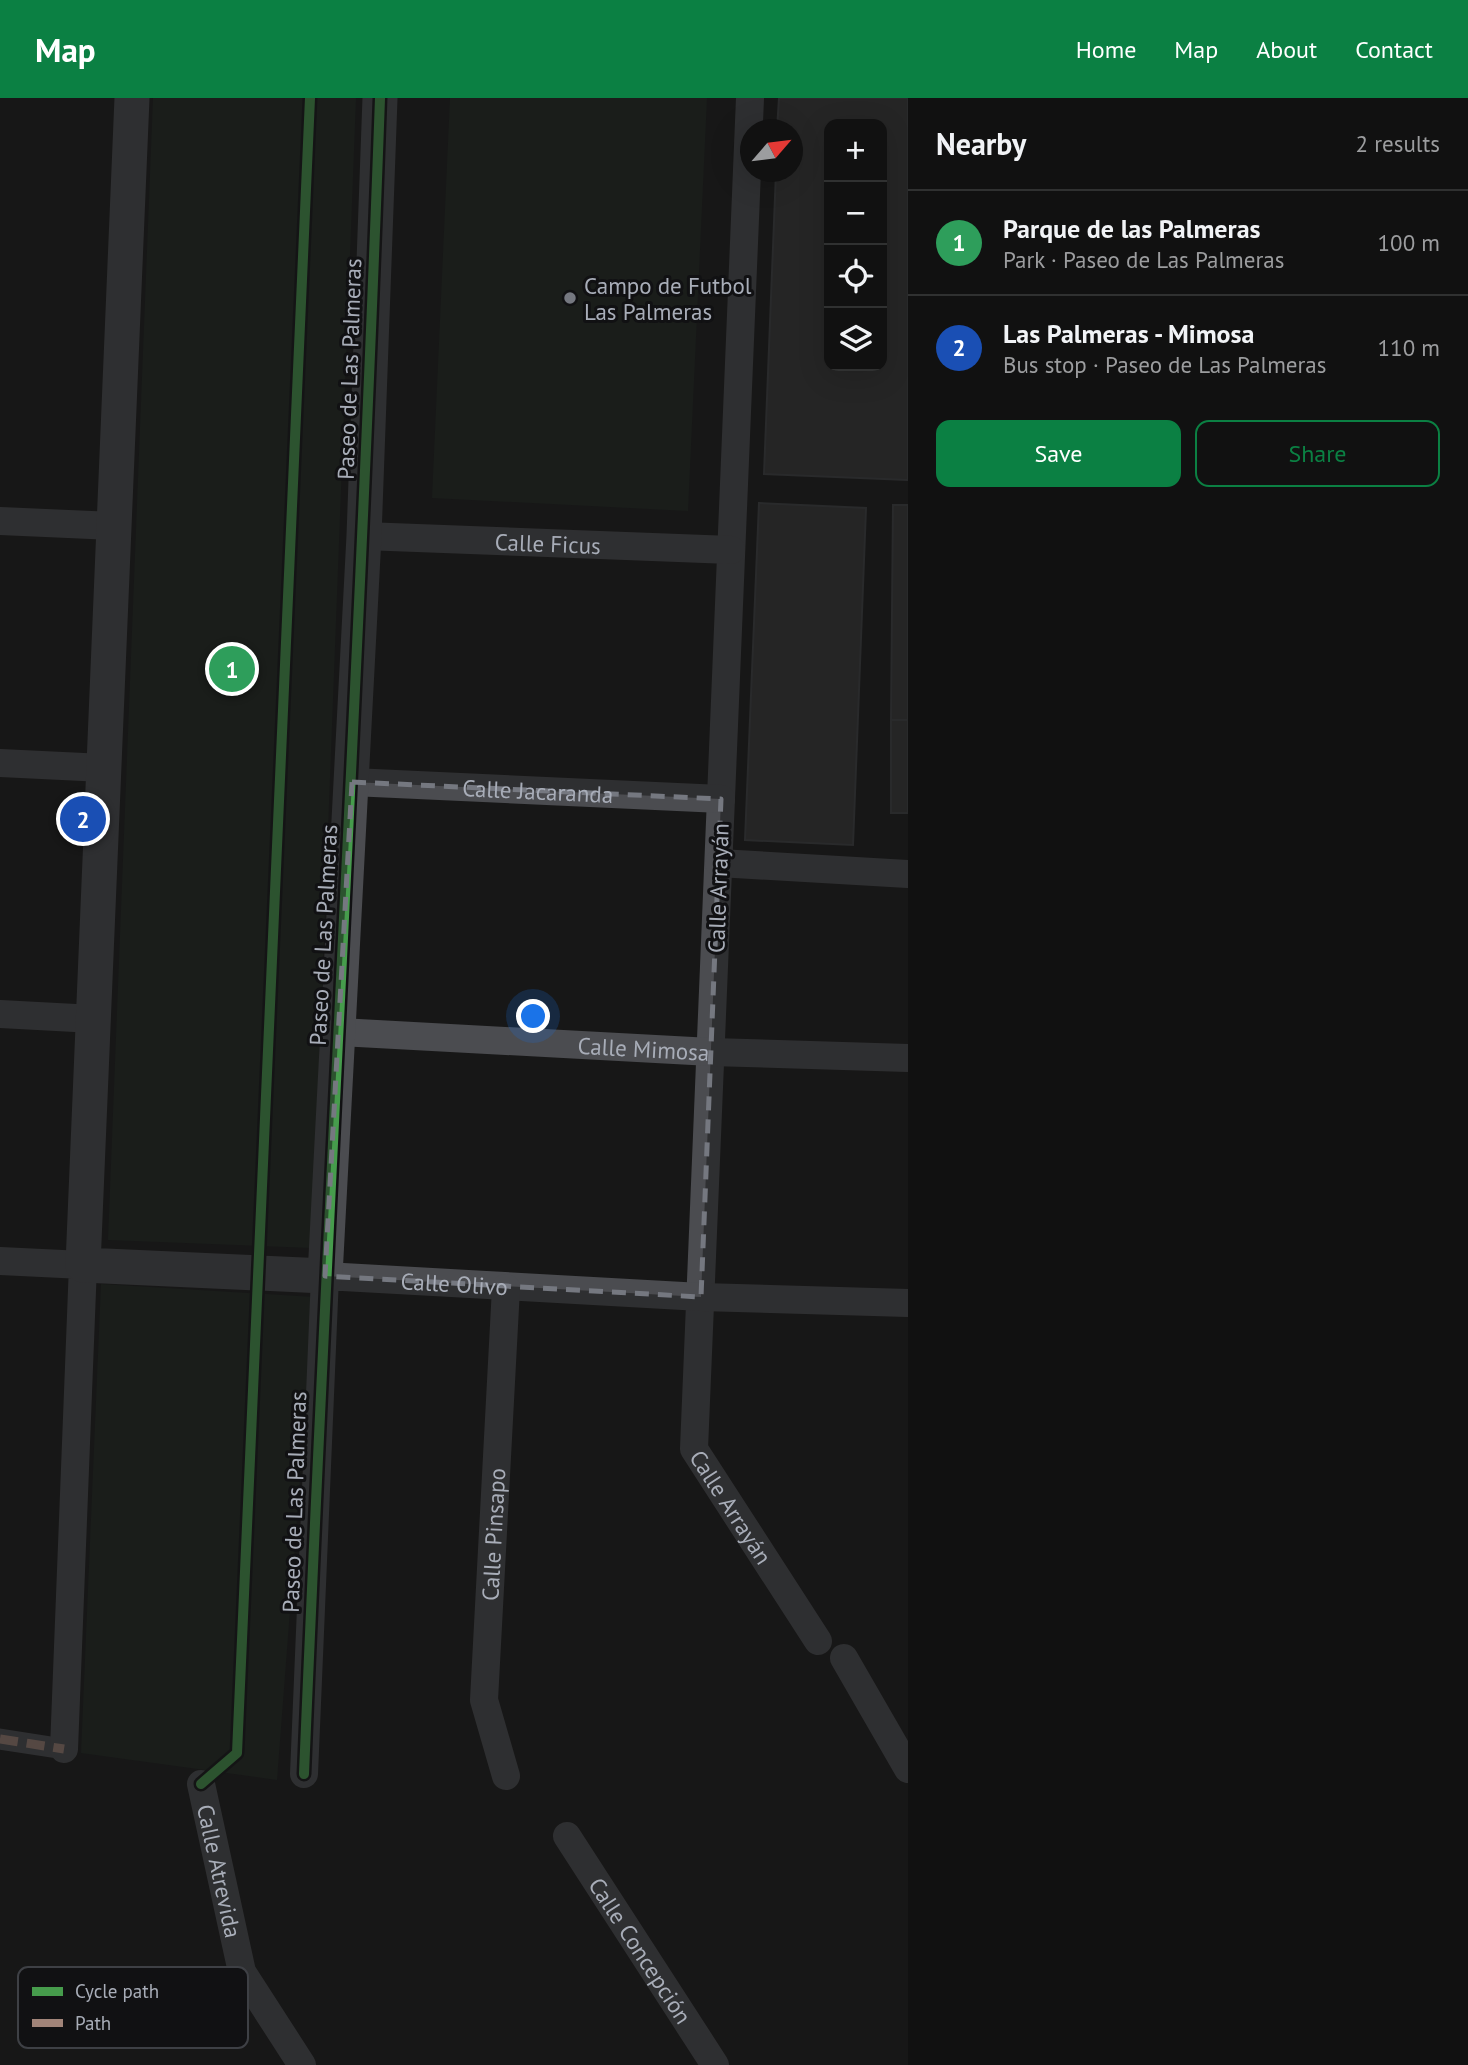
<!DOCTYPE html>
<html lang="en">
<head>
<meta charset="utf-8">
<style>
	body { margin:0; font-family:"PT Sans",sans-serif; background:#1e1f1f; color:#f1f3f6 }
	.controls { position:absolute; right:21px; top:21px; display:grid; overflow:hidden; border-radius:14px; box-shadow:0 7px 28px #0002 }
	.controls button { width:63px; height:63px; display:grid; place-items:center; padding:0; border:0; border-bottom:2px solid #303131; background:#111; color:#f1f3f6; font:35px sans-serif }
	.compass { position:absolute; left:740px; top:21px; width:63px; height:63px; border-radius:50%; background:#111; box-shadow:0 7px 28px #0002; rotate:62deg }
	.you { position:absolute; left:534px; top:919px; width:24px; height:24px; margin:-18px; border:5px solid #fff; border-radius:50%; background:#1a73e8; box-shadow:0 0 0 10px #1a73e833 }
	.badge { display:grid; place-items:center; width:46px; height:46px; border-radius:50%; background:#0b8043; color:#fff; font-size:23px; font-weight:700 }
	.pin { position:absolute; translate:-50% -50%; border:4px solid #fff; box-shadow:0 2px 7px #0006 }
	.list { margin:0; padding:0; list-style:none }
	h2 { display:flex; justify-content:space-between; align-items:center; height:91px; margin:0; padding:0 28px; font-size:30px }
	h2 small { font-size:23px; font-weight:400; color:#9c9d9f }
	.list li { display:grid; grid-template-columns:46px 1fr auto; gap:21px; align-items:center; box-sizing:border-box; height:105px; padding:0 28px; border-top:2px solid #303131 }
	.list b { display:block; font-size:26px; white-space:nowrap }
	.list p { margin:0; font-size:23px; white-space:nowrap; color:#9c9d9f }
	.list em { font-size:23px; font-style:normal; color:#9c9d9f }
	.actions { display:flex; gap:14px; padding:21px 28px }
	.actions a { flex:1; padding:16px 0; border:2px solid #0b8043; border-radius:14px; text-align:center; font-size:24px; color:#0b8043 }
	.actions .main { background:#0b8043; color:#fff }
	.icon { flex:none; width:38px; height:38px; fill:none; stroke:currentColor; stroke-width:2; stroke-linecap:round; stroke-linejoin:round }
	.map { position:relative; flex:none; width:908px; height:1967px; overflow:hidden }
	header { display:flex; align-items:center; gap:42px; box-sizing:border-box; height:98px; padding:0 35px; background:#0b8043; color:#fff }
	header strong { font-size:33px }
	nav { display:flex; gap:38px; margin-inline-start:auto; font-size:24px }
	main { display:flex }
	aside { flex:1; background:#111 }
	.map>svg:first-child { display:block }
	.green { fill:#1d241e }
	.building { fill:#353536; stroke:#3f4043; stroke-width:2; fill-rule:evenodd }
	.lines { fill:none; stroke-linecap:round; stroke-linejoin:round }
	.pedestrian { stroke:#4b4c50; stroke-width:21 }
	.minor { stroke:#4b4c50; stroke-width:28 }
	.tertiary { stroke:#4b4c50; stroke-width:35 }
	.quiet { stroke:#a18479; stroke-width:9; stroke-dasharray:18 9; stroke-linecap:butt }
	.cycleway-casing { stroke:#111113; stroke-width:15 }
	.cycleway { stroke:#469c4c; stroke-width:10 }
	.marked { fill:none; stroke:#757880; stroke-width:5; stroke-dasharray:14 9; stroke-linejoin:round }
	.poi-dot { fill:#757880; stroke:#111113; stroke-width:2.5 }
	.labels { text-anchor:middle; dominant-baseline:central; stroke-width:6; stroke-linejoin:round; paint-order:stroke }
	.poi-label { font-size:23px; fill:#a8adb8; stroke:#111113; text-anchor:start }
	.street-label { font-size:23px; fill:#a8adb8; stroke:#111113 }
	.key { fill:#111113; stroke:#3e4045; stroke-width:2 }
	.key-label { font-size:19px; fill:#a8adb8 }
</style>
</head>
<body>
<header>
<strong>Map</strong>
<nav><a>Home</a><a>Map</a><a>About</a><a>Contact</a></nav>
</header>
<main>
<div class="map">
<svg width="908" height="1967" viewBox="0 0 908 1967">
	<rect width="100%" height="100%" fill="#171717"/>
	<!-- green -->
	<path class="green" d="M153,0H356L312,1150L108,1142Z
		M450,0H707L688,413L432,400Z
		M101,1186L314,1199L277,1682L81,1655Z"/>
	<!-- building -->
	<path class="building" d="M779,0H908V382L764,376L776,74H792V32H777ZM829,26H882V268H829Z
		M759,405L866,410L853,747L745,742Z
		M893,407H908V622H891Z
		M891,622H908V715H891Z"/>
	<g class="lines">
		<!-- pedestrian -->
		<path class="pedestrian" d="M0,1641L64,1651"/>
		<!-- minor -->
		<g class="minor">
			<path id="s1" d="M750,0L694,1351L818,1543"/>
			<path d="M0,423L114,428"/>
			<path id="s2" d="M364,438L731,452"/>
			<path d="M0,665L104,670"/>
			<path id="s3" d="M352,684L721,701"/>
			<path d="M719,765L908,776"/>
			<path d="M0,916L94,921"/>
			<path id="s4" d="M340,934L711,954L908,960"/>
			<path d="M0,1163L83,1167L64,1651"/>
			<path d="M844,1560L908,1671"/>
			<path id="s5" d="M304,1676L325,1178L701,1199L908,1205"/>
			<path id="s6" d="M506,1678L484,1602L506,1190"/>
			<path id="s7" d="M201,1686L242,1874L302,1967"/>
			<path id="s8" d="M567,1738L715,1967"/>
		</g>
		<!-- tertiary -->
		<path class="tertiary" d="M132,0L83,1167L325,1178L364,438L380,0"/>
		<!-- quiet -->
		<path class="quiet" d="M0,1641L64,1651"/>
		<defs>
			<path id="cycleway" d="M304,1676C327,1117 360,559 380,0
				M201,1686L237,1655L310,0"/>
		</defs>
		<!-- cycleway casing -->
		<use href="#cycleway" class="cycleway-casing"/>
		<!-- cycleway -->
		<use href="#cycleway" class="cycleway"/>
	</g>
	<!-- marked area -->
	<path d="M0 0H908V1967H0ZM352,684L721,701L701,1199L325,1178Z" fill="#171717" fill-opacity=".55" fill-rule="evenodd"/>
	<path class="marked" d="M352,684L721,701L701,1199L325,1178Z"/>
	<!-- markers -->
	<circle class="poi-dot" cx="570" cy="200" r="7"/>
	<g class="labels">
		<!-- poi labels -->
		<g class="poi-label">
			<text x="584" y="187">Campo de Futbol<tspan x="584" dy="26">Las Palmeras</tspan></text>
		</g>
		<!-- street labels -->
		<g class="street-label">
			<text transform="translate(349 271) rotate(-88)">Paseo de Las Palmeras</text>
			<text stroke="none"><textPath href="#s2" startOffset="184">Calle Ficus</textPath></text>
			<text stroke="none"><textPath href="#s3" startOffset="186">Calle Jacaranda</textPath></text>
			<text transform="translate(718 790) rotate(-88)">Calle Arrayán</text>
			<text transform="translate(323 837) rotate(-87)">Paseo de Las Palmeras</text>
			<text stroke="none"><textPath href="#s4" startOffset="304">Calle Mimosa</textPath></text>
			<text stroke="none"><textPath href="#s5" startOffset="628">Calle Olivo</textPath></text>
			<text transform="translate(294 1404) rotate(-88)">Paseo de Las Palmeras</text>
			<text stroke="none"><textPath href="#s1" startOffset="1421">Calle Arrayán</textPath></text>
			<text stroke="none"><textPath href="#s6" startOffset="245">Calle Pinsapo</textPath></text>
			<text stroke="none"><textPath href="#s7" startOffset="89">Calle Atrevida</textPath></text>
			<text stroke="none"><textPath href="#s8" startOffset="136">Calle Concepción</textPath></text>
		</g>
	</g>
	<!-- legend -->
	<rect x="18" y="1869" width="230" height="81" rx="10" class="key"/>
	<rect x="32" y="1889" width="31" height="9" fill="#469c4c"/>
	<rect x="32" y="1921" width="31" height="8" fill="#a18479"/>
	<g class="key-label">
		<text x="75" y="1900">Cycle path</text>
		<text x="75" y="1932">Path</text>
	</g>
</svg>
<div class="controls">
<button>+</button>
<button>−</button>
<button><svg class="icon" aria-label="locate" viewBox="0 0 24 24"><circle cx="12" cy="12" r="6"/><path d="M12 2v4M12 18v4M2 12h4M18 12h4"/></svg></button>
<button><svg class="icon" aria-label="layers" viewBox="0 0 24 24"><path d="M12 4l9 5-9 5-9-5zM3 14l9 5 9-5"/></svg></button>
</div>
<svg class="compass" viewBox="-18 -18 36 36"><path d="M0-13l5 13h-10z" fill="#e53935"/><path d="M0 13l5-13h-10z" fill="#9c9d9f"/></svg>
<div class="you"></div>
<div class="pin badge" style="left:232px;top:571px;background:#2e9e5b">1</div>
<div class="pin badge" style="left:83px;top:721px;background:#1a4fb4">2</div>
</div>
<aside>
<h2>Nearby<small>2 results</small></h2>
<ul class="list">
<li><span class="badge" style="background:#2e9e5b">1</span><div><b>Parque de las Palmeras</b><p>Park · Paseo de Las Palmeras</p></div><em>100 m</em></li>
<li><span class="badge" style="background:#1a4fb4">2</span><div><b>Las Palmeras - Mimosa</b><p>Bus stop · Paseo de Las Palmeras</p></div><em>110 m</em></li>
</ul>
<div class="actions"><a class="main">Save</a><a>Share</a></div>
</aside>
</main>
</body>
</html>
